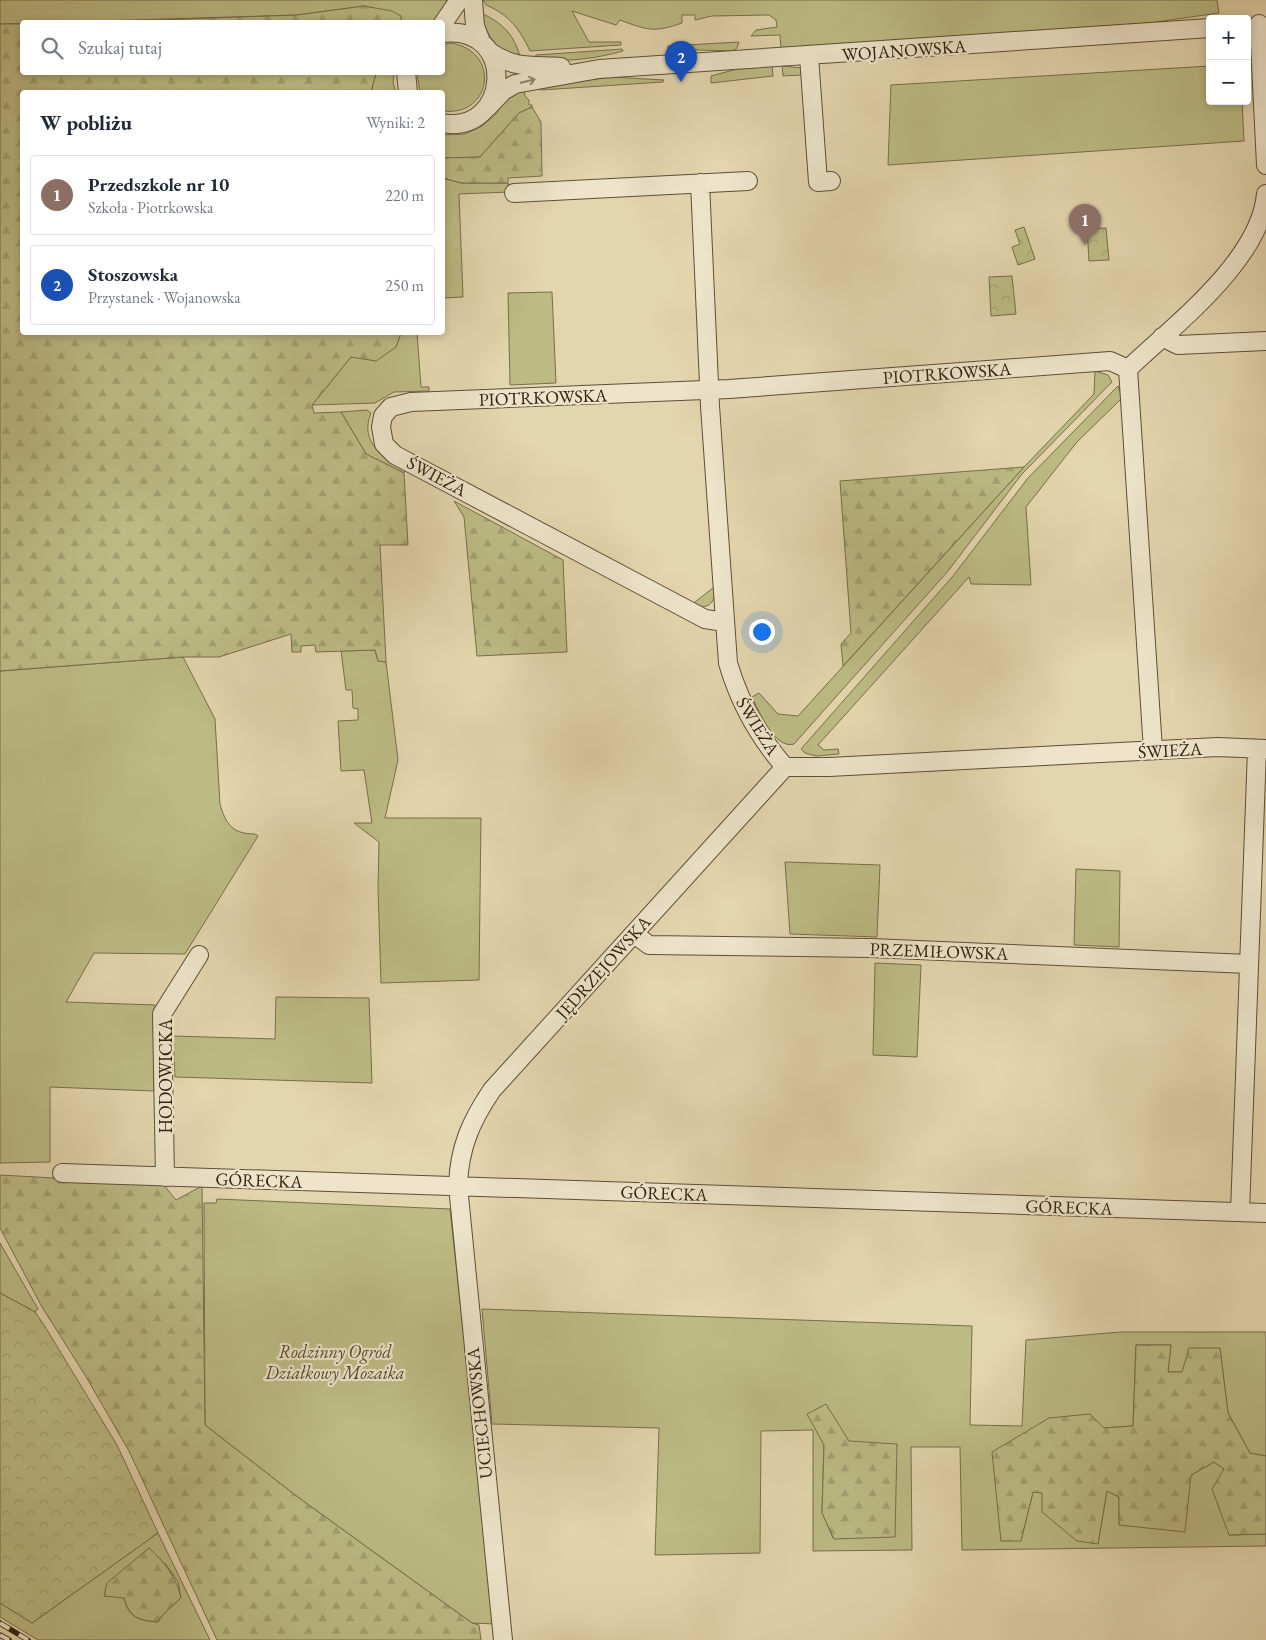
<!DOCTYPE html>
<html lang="pl">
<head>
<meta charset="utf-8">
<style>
	body { margin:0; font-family:"EB Garamond",serif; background:#f2f2f3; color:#1f2937 }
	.controls { position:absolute; right:15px; top:15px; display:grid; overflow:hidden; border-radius:5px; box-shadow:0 2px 8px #0003 }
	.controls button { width:45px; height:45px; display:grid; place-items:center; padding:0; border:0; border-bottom:1px solid #e0e1e3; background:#fff; color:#1f2937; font:25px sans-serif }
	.you { position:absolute; left:761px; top:631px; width:18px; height:18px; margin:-12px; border:4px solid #fff; border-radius:50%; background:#1a73e8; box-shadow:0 0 0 8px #1a73e833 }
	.badge { display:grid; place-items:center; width:32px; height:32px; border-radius:50%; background:#8f2418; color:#fff; font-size:16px; font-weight:700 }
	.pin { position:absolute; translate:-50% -41px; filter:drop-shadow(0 1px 2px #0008) }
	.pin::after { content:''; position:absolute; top:26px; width:18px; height:15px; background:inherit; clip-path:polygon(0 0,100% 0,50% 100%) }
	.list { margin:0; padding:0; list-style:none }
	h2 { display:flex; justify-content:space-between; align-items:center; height:65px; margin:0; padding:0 20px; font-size:21px }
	h2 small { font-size:16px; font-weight:400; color:#747a83 }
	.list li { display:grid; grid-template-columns:32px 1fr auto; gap:15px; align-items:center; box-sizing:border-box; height:80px; margin:0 10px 10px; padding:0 10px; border:1px solid #e0e1e3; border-radius:5px }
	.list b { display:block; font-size:19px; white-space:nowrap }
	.list p { margin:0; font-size:16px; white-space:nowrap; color:#747a83 }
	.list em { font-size:16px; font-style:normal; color:#747a83 }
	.icon { flex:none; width:28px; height:28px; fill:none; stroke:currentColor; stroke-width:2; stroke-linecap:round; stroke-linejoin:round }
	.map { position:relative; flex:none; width:1266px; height:1640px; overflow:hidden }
	.search { position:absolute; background:#fff; box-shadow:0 2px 8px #0003; left:20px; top:20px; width:425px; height:55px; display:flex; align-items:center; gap:12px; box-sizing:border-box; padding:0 18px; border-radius:5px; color:#747a83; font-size:19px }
	.panel { position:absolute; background:#fff; box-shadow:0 2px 8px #0003; left:20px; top:90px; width:425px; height:245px; border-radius:5px }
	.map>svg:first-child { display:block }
	.green { fill:#bcbb84; stroke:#776e4a; fill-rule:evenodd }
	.forest { fill:url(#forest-firs); stroke:#776e4a }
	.park { fill:url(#park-crowns); stroke:#776e4a }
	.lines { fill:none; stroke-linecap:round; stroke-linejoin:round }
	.minor-casing { stroke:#5e4e37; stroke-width:20 }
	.minor { stroke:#ede4ca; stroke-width:18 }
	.rail-casing { stroke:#322110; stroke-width:5.5 }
	.rail { stroke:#ede4ca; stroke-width:4; stroke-dasharray:11; stroke-linecap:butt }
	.oneway { stroke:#90826d }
	.labels { text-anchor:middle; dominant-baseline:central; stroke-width:4.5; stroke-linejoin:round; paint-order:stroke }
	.street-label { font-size:18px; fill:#322110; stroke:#ede4ca }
	.park-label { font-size:18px; font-style:italic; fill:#54482d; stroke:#ede4ca }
</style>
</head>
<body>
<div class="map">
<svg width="1266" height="1640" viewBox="0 0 1266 1640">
	<defs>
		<pattern id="forest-firs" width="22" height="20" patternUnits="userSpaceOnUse" patternTransform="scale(1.25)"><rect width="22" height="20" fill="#bcbb84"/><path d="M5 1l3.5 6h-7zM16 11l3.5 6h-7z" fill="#a2a071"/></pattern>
		<pattern id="park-crowns" width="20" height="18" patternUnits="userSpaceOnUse" patternTransform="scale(1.25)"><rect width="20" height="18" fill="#bcbb84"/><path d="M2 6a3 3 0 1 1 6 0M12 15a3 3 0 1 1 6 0" fill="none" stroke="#a2a071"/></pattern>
	</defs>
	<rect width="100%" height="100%" fill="#e3d5ad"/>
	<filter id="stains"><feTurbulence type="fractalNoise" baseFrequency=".004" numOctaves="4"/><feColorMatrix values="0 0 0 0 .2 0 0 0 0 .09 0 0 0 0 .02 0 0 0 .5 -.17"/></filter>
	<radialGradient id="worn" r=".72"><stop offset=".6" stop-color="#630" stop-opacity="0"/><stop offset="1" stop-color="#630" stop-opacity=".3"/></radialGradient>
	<!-- green -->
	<path class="green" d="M0,0H446L448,2C435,29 428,22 401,22V16L364,6L298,15L0,24Z
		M483,0H1217L1219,13L1149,23L781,48L780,35L751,36L756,30L777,27L776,20L769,15L712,16L695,20V15H682V23C654,33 647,30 620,20L616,25L572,11L589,42H621V45L530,51C519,28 509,15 486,5Z
		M481,13C503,23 515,35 521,60C516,58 510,57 506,54C493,45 483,27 481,13Z
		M739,42L737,48L733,51L668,49V46Z
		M450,43C501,50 493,117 443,111L442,92H420L417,73L442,72L443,45Z
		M622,49L623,51C592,60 565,61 533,61L536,55Z
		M772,66L773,76L711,83V76L737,69Z
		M782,66L801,68L803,75L783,76Z
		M1210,66V101H1242L1244,141L888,165L891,85Z
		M376,73H394L393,83L396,92H371Z
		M611,77L664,80L663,82L541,90L537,87Z
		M524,89L525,96L529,100V105H532V107L519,113L480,157L443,158L442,135L465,134L482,126L495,115L508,97Z
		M442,178L461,183H508L509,192L459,194L463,297L443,298Z
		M552,292L556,383L510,385L508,293Z
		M401,333H417L421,387H429V391L394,392L375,403L312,405L351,357L396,347Z
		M1095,371L1108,375L1112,382L1022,474L948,571L794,744C775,750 759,711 752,697L759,693L778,714L798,716L1024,467L1094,394Z
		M1118,386L1122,398L1077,442L1026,507L1031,585L971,584L969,577L818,745L824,750L838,749L839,754L816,756L805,753L801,749L953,576L1028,478Z
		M367,410L371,413C359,443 383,456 405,469L404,473L366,454L341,412Z
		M713,588H715C716,605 706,610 691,605Z
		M375,650L378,661L386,662L398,760L385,818H481L479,980L381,983L378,888L379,842L354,823H372L364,770L341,771L338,721L358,720V709L353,708L352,690H346L341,651Z
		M183,657L215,719L220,804C226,825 233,834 255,834L258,836L185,954L94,953L66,1002L155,1005L154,1091L50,1087V1162L0,1163V671Z
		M785,862L880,865L877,937L790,934Z
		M1076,869L1120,871L1119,947L1074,945Z
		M875,963L921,965L917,1057L873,1055Z
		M276,997L369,998L372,1083L175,1077L173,1036L275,1039Z
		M217,1199L450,1209L495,1624L472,1623L299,1498L205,1425L204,1203H216Z
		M0,1243L38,1309L35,1312L0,1293Z
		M482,1309L972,1326L970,1425L1022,1426L1026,1340L1120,1332H1266V1456L1250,1453L1228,1413L1220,1348L1182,1372H1168L1171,1345H1136L1133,1426L1104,1428L1049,1418L1021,1540L1033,1492H1042L1098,1544L1107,1491L1119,1497V1525H1138L1191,1475L1214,1462L1224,1469L1229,1535L1266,1534V1546L962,1550L960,1447H911L912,1550L813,1551V1430L761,1431L760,1553L655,1555L659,1428L492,1424ZM824,1444L833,1538L822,1512Z
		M158,1533L210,1640H38L0,1617V1603L32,1623ZM165,1563L178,1582L181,1598C173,1606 164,1611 158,1622C138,1620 129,1618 124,1598Z"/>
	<!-- forest -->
	<path class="forest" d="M364,6L392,11L401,16V22H98L297,15Z
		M0,24H22V72L376,73L371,92H22V332L401,333L396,347L376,361L351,357L312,405L314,413L341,412L366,454L404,473L408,545H380L386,662L378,661L375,650L316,652L315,645L301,646V652H292L291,634L219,657H183L0,671Z
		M532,107L541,122L542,176L508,178V183H461L443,178V158L480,157L519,113Z
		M1024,467L843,666L841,644L851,633L840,481Z
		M454,501L563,560L567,652L477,656L464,517Z
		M0,1175L163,1184L176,1200L202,1186L205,1425L299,1498L472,1623L479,1625L481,1640H217L129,1451L85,1375L42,1307L0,1228Z
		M1136,1345H1171L1168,1372H1182L1189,1348H1220L1228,1413L1250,1453L1266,1456V1534L1229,1535L1212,1489L1224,1469L1214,1462L1191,1475L1185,1532L1119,1525V1497L1107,1491L1098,1544L1077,1541L1042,1512V1493L1033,1492L1021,1541H1001L992,1452L1049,1418L1090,1414L1104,1428L1133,1426Z
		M826,1404L849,1441L897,1444L895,1537L834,1539L822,1513L824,1445L807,1414Z
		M149,1548C165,1563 176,1576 181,1598C173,1606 164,1611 158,1622C138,1620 130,1618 124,1598L104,1596L107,1583Z"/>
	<!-- park -->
	<path class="park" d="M1024,227L1035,259L1018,265L1012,247L1020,244L1015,230Z
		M1106,228L1109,260L1089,261L1087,229Z
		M1012,276L1016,314L991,316L989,277Z
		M0,1293L35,1312L44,1325L117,1445L158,1533L32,1623L0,1603Z"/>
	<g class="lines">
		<defs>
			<path id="minor" d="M473,0L475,26L481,42
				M1259,24L1266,165
				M442,25L459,0
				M442,33C519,24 510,136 442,123
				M490,52C515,69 531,65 561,67
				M809,56L818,182L831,181
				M406,72L408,92
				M488,107L503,91L515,84L599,69L1210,28
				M700,183L710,406L728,663C739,701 758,736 785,767H829L1218,747L1266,749
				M514,193L748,181
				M1162,337L1178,345L1266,341
				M1128,369L1153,750
				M1128,369C1174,325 1260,261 1266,194
				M724,622L705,619L395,455L384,444L381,427L383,416L391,407L411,402L729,389L1110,361L1128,369
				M634,934L649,945L871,948L1249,964
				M62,1173L1266,1213
				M165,1177L162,1014L199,955
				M1240,1212L1257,749
				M503,1640L458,1186C459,1148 471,1121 492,1090L785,767"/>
		</defs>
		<!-- minor casing -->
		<use href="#minor" class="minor-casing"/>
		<!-- minor -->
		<use href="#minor" class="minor"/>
		<defs>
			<path id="rail" d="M0,1623L28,1640
				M0,1635L9,1640"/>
		</defs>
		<!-- rail casing -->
		<use href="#rail" class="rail-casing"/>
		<!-- rail -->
		<use href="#rail" class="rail"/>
	</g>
	<!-- one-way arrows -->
	<defs><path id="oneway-shaft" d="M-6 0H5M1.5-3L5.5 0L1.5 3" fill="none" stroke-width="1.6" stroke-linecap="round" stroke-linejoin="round" transform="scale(1.25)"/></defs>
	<use class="oneway" href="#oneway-shaft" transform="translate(528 81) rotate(-13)"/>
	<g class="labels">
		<!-- street labels -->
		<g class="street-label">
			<text transform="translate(904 50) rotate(-4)">WOJANOWSKA</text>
			<text transform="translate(947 373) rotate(-4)">PIOTRKOWSKA</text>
			<text transform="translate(543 397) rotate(-2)">PIOTRKOWSKA</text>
			<text transform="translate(437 476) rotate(28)">ŚWIEŻA</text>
			<text transform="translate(758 726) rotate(58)">ŚWIEŻA</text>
			<text transform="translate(1170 750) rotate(-3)">ŚWIEŻA</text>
			<text transform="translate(939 951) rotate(2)">PRZEMIŁOWSKA</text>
			<text transform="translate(603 967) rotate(-48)">JĘDRZEJOWSKA</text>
			<text transform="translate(165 1076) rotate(-90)">HODOWICKA</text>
			<text transform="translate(259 1180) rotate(2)">GÓRECKA</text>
			<text transform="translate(664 1193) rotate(2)">GÓRECKA</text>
			<text transform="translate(1069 1207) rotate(2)">GÓRECKA</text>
			<text transform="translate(479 1413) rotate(-96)">UCIECHOWSKA</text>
		</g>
		<!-- park labels -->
		<g class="park-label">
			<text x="335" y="1351">Rodzinny Ogród<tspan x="335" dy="21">Działkowy Mozaika</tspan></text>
		</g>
	</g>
	<rect width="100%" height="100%" filter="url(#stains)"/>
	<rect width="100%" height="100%" fill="url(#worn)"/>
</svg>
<div class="controls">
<button>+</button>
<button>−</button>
</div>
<div class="you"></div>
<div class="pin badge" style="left:1085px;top:245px;background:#8d6e63">1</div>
<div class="pin badge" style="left:681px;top:82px;background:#1a4fb4">2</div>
<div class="search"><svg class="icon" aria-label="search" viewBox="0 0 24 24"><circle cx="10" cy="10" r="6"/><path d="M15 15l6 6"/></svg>Szukaj tutaj</div>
<section class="panel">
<h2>W pobliżu<small>Wyniki: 2</small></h2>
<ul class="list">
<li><span class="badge" style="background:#8d6e63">1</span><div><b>Przedszkole nr 10</b><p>Szkoła · Piotrkowska</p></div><em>220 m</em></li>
<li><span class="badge" style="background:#1a4fb4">2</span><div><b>Stoszowska</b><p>Przystanek · Wojanowska</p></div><em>250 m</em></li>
</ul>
</section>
</div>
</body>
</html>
